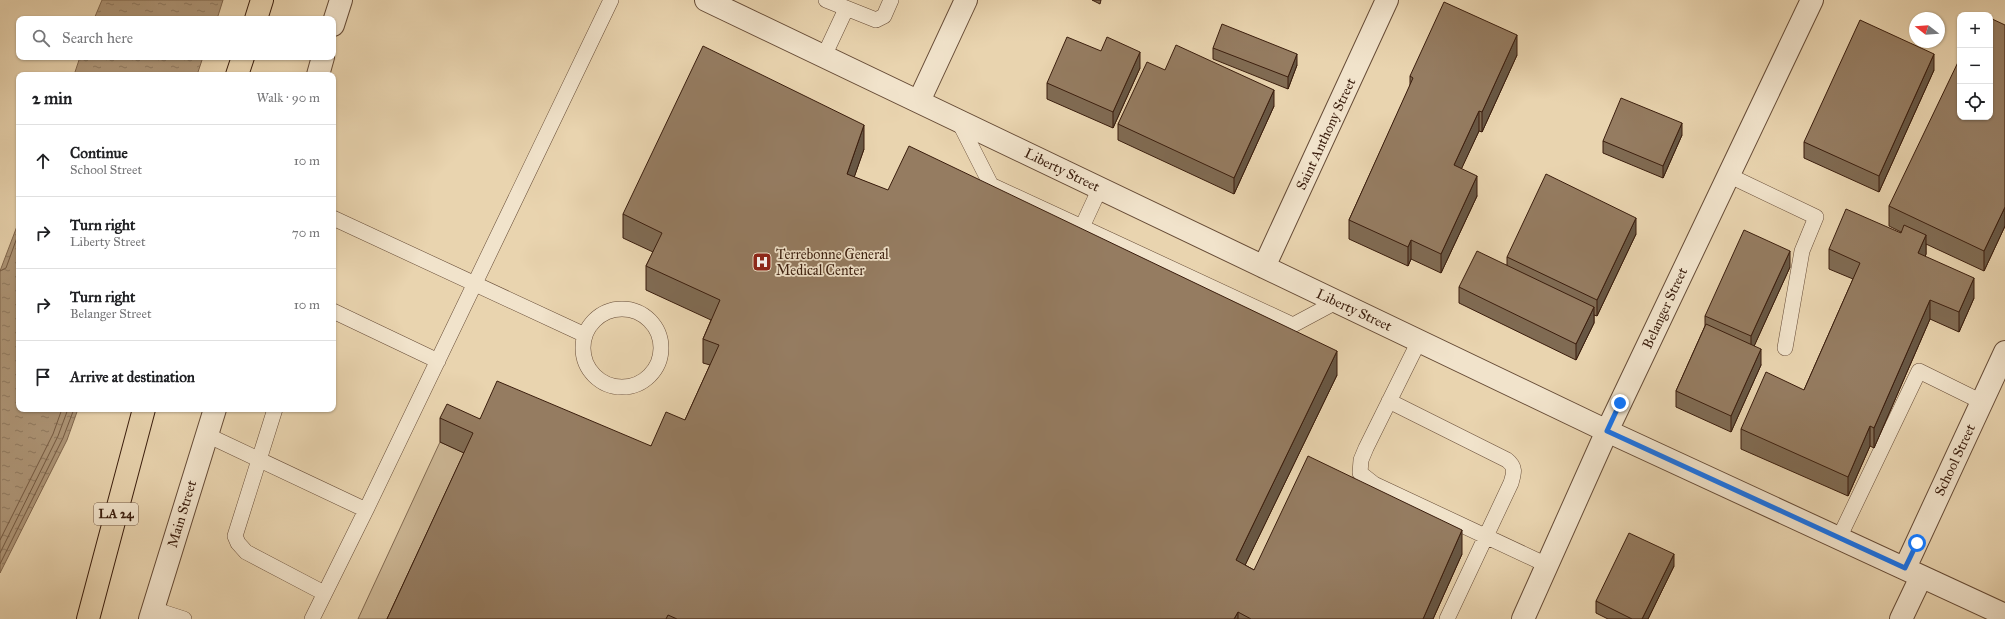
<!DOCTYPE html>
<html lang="en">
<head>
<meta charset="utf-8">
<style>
	body { margin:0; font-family:"IM FELL Great Primer",serif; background:#f6f6f6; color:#202124 }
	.controls { position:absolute; right:12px; top:12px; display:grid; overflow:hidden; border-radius:8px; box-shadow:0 1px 3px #0004 }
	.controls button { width:36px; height:36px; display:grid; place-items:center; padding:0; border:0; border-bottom:1px solid #e0e0e0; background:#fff; color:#202124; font:20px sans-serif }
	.compass { position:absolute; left:1909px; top:12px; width:36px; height:36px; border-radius:50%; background:#fff; box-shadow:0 1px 3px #0004; rotate:287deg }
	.stop { position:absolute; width:12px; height:12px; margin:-9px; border:3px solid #1a73e8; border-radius:50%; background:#fff }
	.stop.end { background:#1a73e8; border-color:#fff; box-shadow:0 1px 4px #0008 }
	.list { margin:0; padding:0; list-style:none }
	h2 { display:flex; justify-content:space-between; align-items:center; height:52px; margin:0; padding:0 16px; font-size:17px }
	h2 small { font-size:13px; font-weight:400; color:#757577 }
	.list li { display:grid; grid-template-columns:26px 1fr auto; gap:12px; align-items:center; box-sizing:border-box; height:72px; padding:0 16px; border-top:1px solid #e0e0e0 }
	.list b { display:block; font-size:15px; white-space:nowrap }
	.list p { margin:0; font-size:13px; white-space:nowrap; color:#757577 }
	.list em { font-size:13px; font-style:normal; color:#757577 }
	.icon { flex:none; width:22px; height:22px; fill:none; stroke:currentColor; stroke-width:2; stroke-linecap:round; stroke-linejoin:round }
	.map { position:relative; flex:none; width:2005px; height:619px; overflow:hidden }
	.search { position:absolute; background:#fff; box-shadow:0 1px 3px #0004; left:16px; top:16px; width:320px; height:44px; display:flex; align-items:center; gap:10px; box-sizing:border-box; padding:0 14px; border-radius:8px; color:#757577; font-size:15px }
	.panel { position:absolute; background:#fff; box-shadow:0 1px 3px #0004; left:16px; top:72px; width:320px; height:340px; border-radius:8px }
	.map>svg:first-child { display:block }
	.green { fill:#cbb593; stroke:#826950 }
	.water { fill:url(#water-ripples); stroke:#80664d }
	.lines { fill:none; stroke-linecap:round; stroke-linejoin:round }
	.shore { stroke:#745a42; stroke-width:1 }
	.service-casing { stroke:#664b36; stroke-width:16 }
	.minor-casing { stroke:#664b36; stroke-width:24 }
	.primary-casing { stroke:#3a1d0d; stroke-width:24 }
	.service { stroke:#f1e3cb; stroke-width:15 }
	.minor { stroke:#f1e3cb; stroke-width:22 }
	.primary { stroke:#e9d4af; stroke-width:22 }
	.wall { fill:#806b53; stroke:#3a1d0d }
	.shaded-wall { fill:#685744; stroke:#3a1d0d }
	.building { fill:#957c61; stroke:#3a1d0d }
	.route { stroke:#1a73e8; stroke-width:5 }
	.labels { text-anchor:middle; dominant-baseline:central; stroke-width:3.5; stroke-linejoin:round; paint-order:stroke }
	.shield { fill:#f1e3cb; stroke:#715846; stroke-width:1 }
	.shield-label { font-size:13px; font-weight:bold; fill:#3a1d0d }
	.street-label { font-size:14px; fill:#3a1d0d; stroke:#f1e3cb }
	.poi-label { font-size:14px; fill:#3a1d0d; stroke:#f1e3cb; text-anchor:start }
</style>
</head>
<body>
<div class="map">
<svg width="2005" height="619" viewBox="0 0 2005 619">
	<defs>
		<pattern id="water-ripples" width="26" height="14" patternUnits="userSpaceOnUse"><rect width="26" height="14" fill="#ae9678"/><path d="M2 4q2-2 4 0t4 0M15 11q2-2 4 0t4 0" fill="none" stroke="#8f7a61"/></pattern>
	</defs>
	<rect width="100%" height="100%" fill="#e9d4af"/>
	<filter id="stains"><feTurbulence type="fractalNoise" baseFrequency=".005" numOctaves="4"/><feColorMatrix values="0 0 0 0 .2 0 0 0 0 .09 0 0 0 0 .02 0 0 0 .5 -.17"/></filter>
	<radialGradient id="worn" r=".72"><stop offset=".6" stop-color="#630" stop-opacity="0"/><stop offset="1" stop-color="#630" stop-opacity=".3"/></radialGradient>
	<!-- green -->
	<path class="green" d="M440,442L473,457L400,619H358Z"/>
	<!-- water -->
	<path class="water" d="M102,0H223L217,19H94Z
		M80,57H203L197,75H74Z
		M19,221V409H78L67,440L0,573V271Z"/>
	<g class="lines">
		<!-- shore -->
		<path class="shore" d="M0,271L6,268L19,232
			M0,540L53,434L62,409
			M0,553L58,436L68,409
			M0,564L63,438L74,409"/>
		<defs>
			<path id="service" d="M826,0L876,20L884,16L891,0
				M824,56L846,9
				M958,120L991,185L1082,227
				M1728,175L1816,217L1802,251L1785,348
				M1100,188L1082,227L1293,325L1336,302
				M333,218L585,335
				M583 348a39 39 0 1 1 78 0a39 39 0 1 1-78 0Z
				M333,311L438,361
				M1419,341L1366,448L1361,460L1360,473L1374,484L1547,565
				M1389,401L1507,460C1516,467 1514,473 1511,483L1447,619
				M275,409L235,536L238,543L246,552L324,593
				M207,435L366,510L611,0
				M1839,538L1919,371L1982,402
				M153,609L184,619
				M312,619L366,510"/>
			<path id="minor" d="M706,0L1607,431L2005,615
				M333,25L341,0
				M318,75L323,57
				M919,101L966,0
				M1264,267L1387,0
				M1905,568L2005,352
				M150,619L215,409
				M1523,619L1607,431L1812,0
				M1901,619L1921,577"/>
			<path id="primary" d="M256,19L262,0
				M237,75L243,57
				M88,619L144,409"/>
		</defs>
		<!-- service casing -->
		<use href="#service" class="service-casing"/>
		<!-- minor casing -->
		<use href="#minor" class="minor-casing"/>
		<!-- primary casing -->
		<use href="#primary" class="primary-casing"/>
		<!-- service -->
		<use href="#service" class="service"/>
		<!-- minor -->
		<use href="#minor" class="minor"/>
		<!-- primary -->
		<use href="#primary" class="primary"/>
	</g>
	<!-- wall -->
	<path class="wall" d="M1092,0H1101L1100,4Z
		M2005,25V226L1984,271L1926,244V254L1925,257L1974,298L1959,332L1930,319L1874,448L1870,446L1848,496L1741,449V429L1804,390L1853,279L1829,269V249L1901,233V232L1889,226V206Z
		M1213,48L1297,65L1288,89L1213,59Z
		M1101,51L1140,68L1113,128L1047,99V83Z
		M1517,55L1482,132L1479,131L1461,169L1477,196L1441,273L1411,259L1408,266L1349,239V220L1410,86V76Z
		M1165,70L1274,106L1234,194L1118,140V124Z
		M1934,70L1879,192L1804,158V142Z
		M1682,135L1663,178L1603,153V141Z
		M864,149L854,177L1337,375L1245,565L1254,570L1462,554L1433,619H387L464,453L440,442V418L480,419L651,446L685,420L710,365L703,363V339L711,320L646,290V266L653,252L623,238V214Z
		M1636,234L1597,316L1594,315V323L1576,360L1459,303V287L1507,265V257Z
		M1790,267L1754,346L1761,365L1731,432L1676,407V391L1705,326V316Z
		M1674,566L1648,619H1608L1596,613V601Z"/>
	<!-- shaded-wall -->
	<path class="shaded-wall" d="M1517,35V55L1482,132V112Z
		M1140,52V68L1113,128V112Z
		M1297,54V65L1288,89V77Z
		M1934,54V70L1879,192V176Z
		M1274,90V106L1234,194V178Z
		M1479,111V131L1454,185V165Z
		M1682,123V135L1663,178V166Z
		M864,125V149L847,198V174Z
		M1477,176V196L1441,273V254Z
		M2005,207V226L1984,271V251Z
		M1636,218V234L1597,316V300Z
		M1926,235V254L1918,273V253Z
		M1411,240V259L1408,266V247Z
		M1790,251V267L1751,353V336Z
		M1974,278V298L1959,332V312Z
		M1930,300V319L1874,448V428Z
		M1594,307V323L1576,360V344Z
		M1761,349V365L1731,432V416Z
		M1337,351V375L1236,584V560Z
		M1870,426V446L1848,496V477Z
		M1462,530V554L1433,619H1423Z
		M1674,554V566L1648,619H1642Z
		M1238,612V619H1234Z"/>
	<!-- building -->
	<path class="building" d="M1444,2L1517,35L1482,112L1479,111L1454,165L1477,176L1441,254L1411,240L1408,247L1349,220L1413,78L1410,76Z
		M1990,18L2005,25V207L1984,251L1889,206L1960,58V117H1990Z
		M1860,20L1934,54L1879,176L1804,142Z
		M1222,24L1297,54L1288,77L1213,48Z
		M1067,37L1101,51L1107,37L1140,52L1113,112L1047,83Z
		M1176,45L1274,90L1234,178L1118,124L1147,62L1165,70Z
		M703,46L864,125L847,174L888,190L909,146L1337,351L1236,560L1254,570L1308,456L1462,530L1423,619H1251L1238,612L1234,619H677L668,615L666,619H387L473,433L440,418L447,404L480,419L497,381L651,446L666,412L685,420L719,345L703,339L720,300L646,266L662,233L623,214Z
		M1621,98L1682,123L1663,166L1603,141Z
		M1546,174L1636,218L1597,300L1507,257Z
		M1846,209L1901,233L1904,225L1926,235L1918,253L1974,278L1959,312L1930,300L1874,428L1870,426L1848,477L1741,429L1766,372L1804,390L1860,263L1829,249Z
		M1744,230L1790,251L1751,336L1705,316Z
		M1477,251L1594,307L1576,344L1459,287Z
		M1706,324L1761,349L1731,416L1676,391Z
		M1629,533L1674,554L1642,619H1632L1596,601Z"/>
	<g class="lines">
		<!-- route -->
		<path class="route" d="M1620,403L1607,431L1905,568L1917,543"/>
	</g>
	<!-- icons -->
	<defs>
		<symbol id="hospital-square" viewBox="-11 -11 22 22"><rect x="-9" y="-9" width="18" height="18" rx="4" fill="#8f2418" stroke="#f1e3cb"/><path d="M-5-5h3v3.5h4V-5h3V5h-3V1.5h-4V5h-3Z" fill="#fff"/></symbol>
	</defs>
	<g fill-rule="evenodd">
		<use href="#hospital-square" x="751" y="251" width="22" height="22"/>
	</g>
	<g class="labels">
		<!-- shield labels -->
		<rect class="shield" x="94" y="503" width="44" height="22" rx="3"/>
		<g class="shield-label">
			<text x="116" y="514">LA 24</text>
		</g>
		<!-- street labels -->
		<g class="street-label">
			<text transform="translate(1326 134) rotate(-65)">Saint Anthony Street</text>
			<text transform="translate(1062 170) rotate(26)">Liberty Street</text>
			<text transform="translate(1665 308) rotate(-65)">Belanger Street</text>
			<text transform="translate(1354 310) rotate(25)">Liberty Street</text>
			<text transform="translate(1955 460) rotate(-65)">School Street</text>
			<text transform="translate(182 514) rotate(-73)">Main Street</text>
		</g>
		<!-- poi labels -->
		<g class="poi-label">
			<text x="776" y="254">Terrebonne General<tspan x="776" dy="16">Medical Center</tspan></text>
		</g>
	</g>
	<rect width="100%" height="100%" filter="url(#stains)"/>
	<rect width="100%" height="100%" fill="url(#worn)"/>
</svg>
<div class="controls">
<button>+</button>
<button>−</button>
<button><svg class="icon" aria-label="locate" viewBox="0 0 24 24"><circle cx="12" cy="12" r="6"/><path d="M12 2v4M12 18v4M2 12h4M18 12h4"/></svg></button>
</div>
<svg class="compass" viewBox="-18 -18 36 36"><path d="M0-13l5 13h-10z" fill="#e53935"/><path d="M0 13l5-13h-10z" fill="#757577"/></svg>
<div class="stop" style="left:1917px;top:543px"></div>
<div class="stop end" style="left:1620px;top:403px"></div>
<div class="search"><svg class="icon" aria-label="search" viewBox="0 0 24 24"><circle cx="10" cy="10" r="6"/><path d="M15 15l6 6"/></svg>Search here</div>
<section class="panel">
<h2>2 min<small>Walk · 90 m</small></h2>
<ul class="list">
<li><svg class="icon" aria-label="ahead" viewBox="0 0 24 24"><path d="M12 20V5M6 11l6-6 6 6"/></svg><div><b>Continue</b><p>School Street</p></div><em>10 m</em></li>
<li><svg class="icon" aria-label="right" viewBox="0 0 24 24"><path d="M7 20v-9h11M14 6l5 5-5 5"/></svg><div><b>Turn right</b><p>Liberty Street</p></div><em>70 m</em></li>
<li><svg class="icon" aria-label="right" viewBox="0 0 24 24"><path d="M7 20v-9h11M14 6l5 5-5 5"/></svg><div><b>Turn right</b><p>Belanger Street</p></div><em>10 m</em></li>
<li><svg class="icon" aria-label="arrive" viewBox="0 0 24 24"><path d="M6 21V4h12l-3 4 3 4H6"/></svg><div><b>Arrive at destination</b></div></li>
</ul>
</section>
</div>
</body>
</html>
